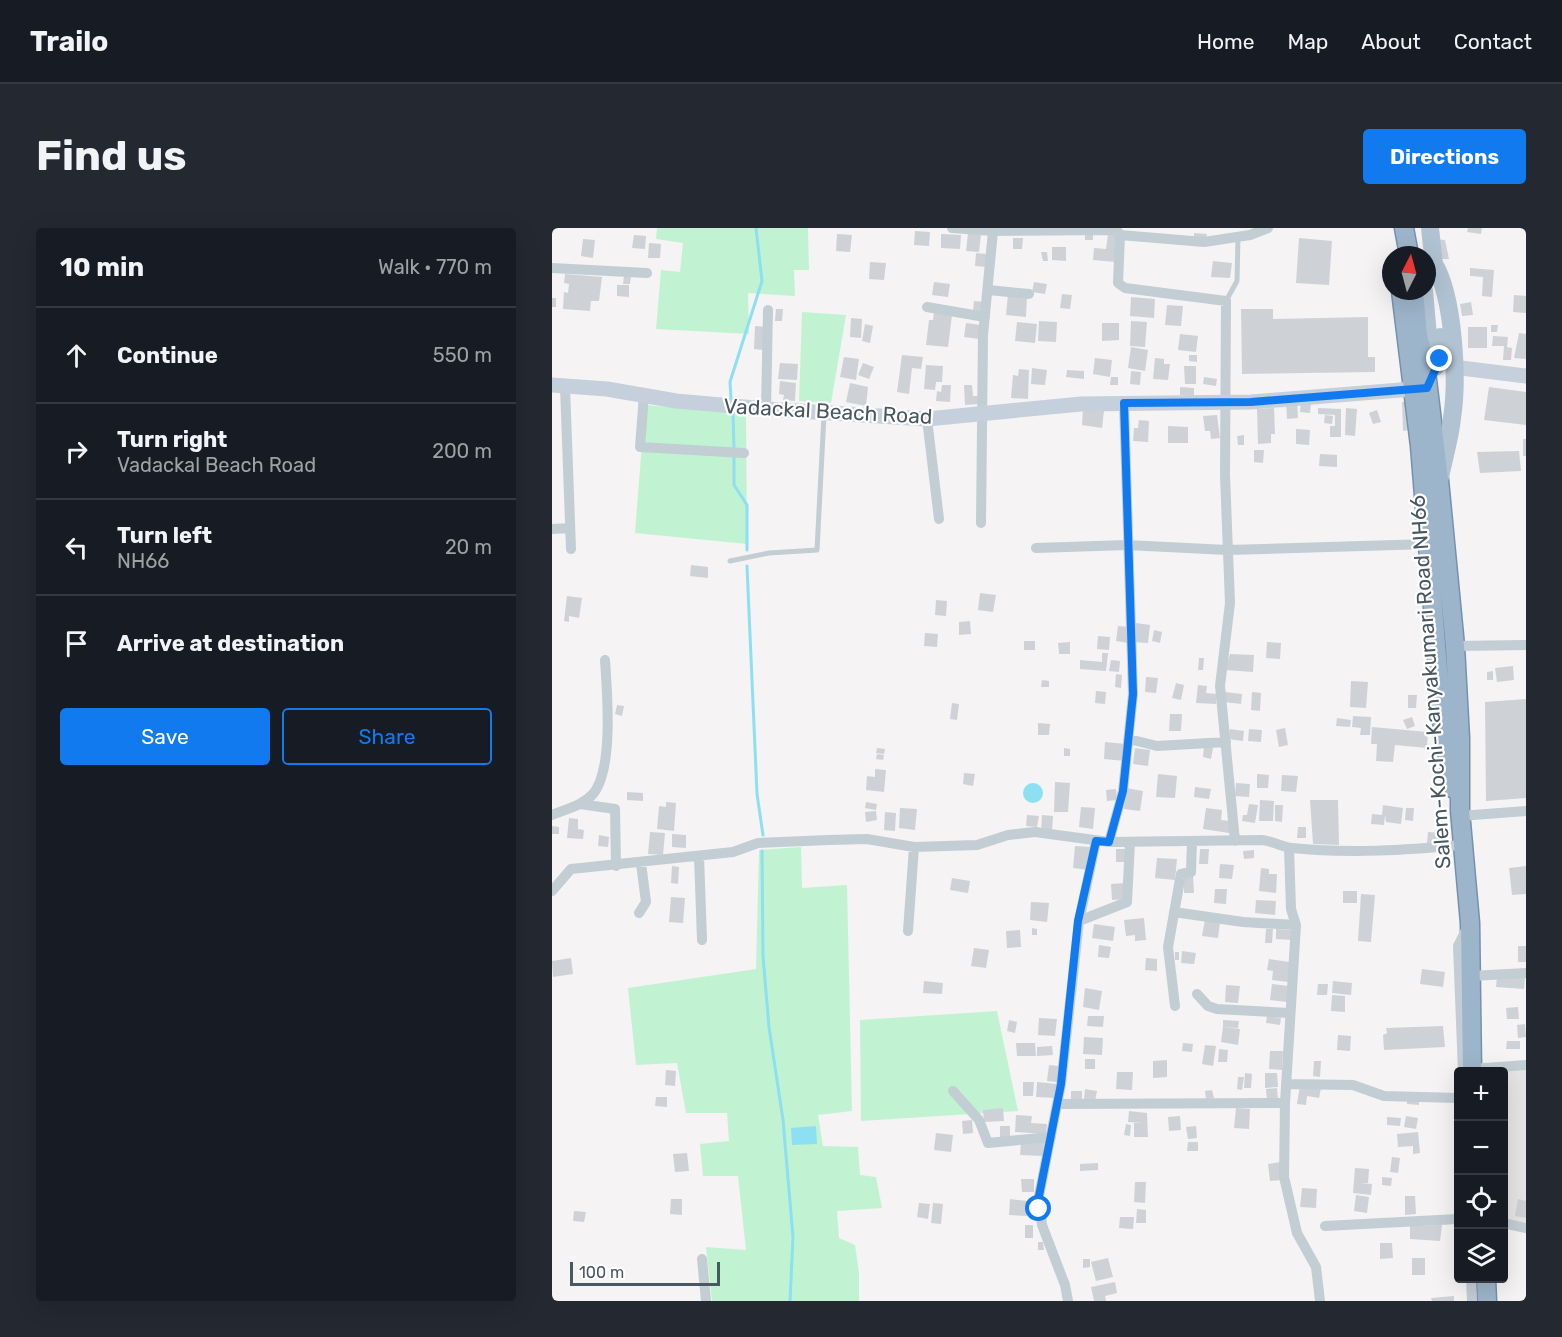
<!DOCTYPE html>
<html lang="en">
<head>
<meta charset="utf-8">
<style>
	body { margin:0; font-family:Rubik,sans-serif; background:#242831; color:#f1f3f6 }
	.controls { position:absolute; right:18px; bottom:18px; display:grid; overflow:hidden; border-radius:6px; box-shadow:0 6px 24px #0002 }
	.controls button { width:54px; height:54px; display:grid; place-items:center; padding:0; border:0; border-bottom:2px solid #363941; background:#171b24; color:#f1f3f6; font:30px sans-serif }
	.compass { position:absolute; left:830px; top:18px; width:54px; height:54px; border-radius:50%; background:#171b24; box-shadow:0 6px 24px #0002; rotate:6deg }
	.scale { position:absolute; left:18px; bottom:15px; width:150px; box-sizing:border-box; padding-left:6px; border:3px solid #495761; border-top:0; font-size:16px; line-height:21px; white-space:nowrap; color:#495761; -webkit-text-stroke:4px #fff; paint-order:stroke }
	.stop { position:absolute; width:18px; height:18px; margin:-14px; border:4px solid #127aef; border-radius:50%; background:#fff }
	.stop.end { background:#127aef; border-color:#fff; box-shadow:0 2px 6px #0008 }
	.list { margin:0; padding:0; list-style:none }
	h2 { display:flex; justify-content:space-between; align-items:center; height:78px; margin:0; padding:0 24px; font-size:26px }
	h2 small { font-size:20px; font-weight:400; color:#9ea1a6 }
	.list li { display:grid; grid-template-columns:39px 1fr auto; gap:18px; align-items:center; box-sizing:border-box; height:96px; padding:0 24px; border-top:2px solid #363941 }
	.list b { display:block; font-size:22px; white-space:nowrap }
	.list p { margin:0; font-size:20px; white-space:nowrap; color:#9ea1a6 }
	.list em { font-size:20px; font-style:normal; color:#9ea1a6 }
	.actions { display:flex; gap:12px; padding:18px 24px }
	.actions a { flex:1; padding:14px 0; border:2px solid #127aef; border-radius:6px; text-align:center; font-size:21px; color:#127aef }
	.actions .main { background:#127aef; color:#fff }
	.icon { flex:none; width:33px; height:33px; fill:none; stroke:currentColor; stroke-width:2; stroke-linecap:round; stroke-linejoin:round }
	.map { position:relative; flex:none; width:974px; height:1073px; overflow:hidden; border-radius:6px }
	header { display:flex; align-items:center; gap:36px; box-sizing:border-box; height:84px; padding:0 30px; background:#171b24; border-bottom:2px solid #363941 }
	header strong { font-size:28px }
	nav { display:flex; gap:33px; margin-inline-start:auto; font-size:21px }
	.intro { display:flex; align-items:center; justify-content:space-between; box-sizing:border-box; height:144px; padding:0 36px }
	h1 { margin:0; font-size:42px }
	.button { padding:15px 27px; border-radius:6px; background:#127aef; color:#fff; font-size:21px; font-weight:700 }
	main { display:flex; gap:36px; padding:0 36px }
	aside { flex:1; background:#171b24; border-radius:6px; box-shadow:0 6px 24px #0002 }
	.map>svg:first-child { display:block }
	.education { fill:#e6e4e5 }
	.green { fill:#c1f3d2 }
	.water { fill:#8ce0f1 }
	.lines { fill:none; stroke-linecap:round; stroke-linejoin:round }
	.stream { stroke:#8ce0f1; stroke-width:3 }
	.building { fill:#ced2d7 }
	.trunk-casing { stroke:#7492af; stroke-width:21 }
	.service { stroke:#c3cdd4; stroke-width:5 }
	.minor { stroke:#c3cdd4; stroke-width:10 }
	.secondary { stroke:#c5d0dc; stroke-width:15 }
	.primary { stroke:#b1c3d2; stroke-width:18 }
	.trunk { stroke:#9db5ca; stroke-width:18 }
	.route { stroke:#127aef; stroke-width:8 }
	.labels { text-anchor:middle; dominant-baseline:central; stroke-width:4.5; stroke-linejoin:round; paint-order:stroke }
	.street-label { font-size:21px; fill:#495761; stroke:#fff }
</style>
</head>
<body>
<header>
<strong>Trailo</strong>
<nav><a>Home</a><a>Map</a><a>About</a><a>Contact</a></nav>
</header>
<div class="intro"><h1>Find us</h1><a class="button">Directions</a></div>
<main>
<aside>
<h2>10 min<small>Walk · 770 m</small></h2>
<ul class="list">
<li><svg class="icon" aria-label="ahead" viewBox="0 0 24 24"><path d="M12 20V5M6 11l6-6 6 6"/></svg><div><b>Continue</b></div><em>550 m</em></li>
<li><svg class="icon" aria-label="right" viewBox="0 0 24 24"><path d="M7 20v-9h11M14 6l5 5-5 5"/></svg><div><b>Turn right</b><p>Vadackal Beach Road</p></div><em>200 m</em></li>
<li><svg class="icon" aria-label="left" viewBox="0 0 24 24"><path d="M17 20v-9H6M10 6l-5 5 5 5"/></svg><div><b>Turn left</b><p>NH66</p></div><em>20 m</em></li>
<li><svg class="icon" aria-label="arrive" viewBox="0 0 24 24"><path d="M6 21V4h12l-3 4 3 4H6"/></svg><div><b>Arrive at destination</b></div></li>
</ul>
<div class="actions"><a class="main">Save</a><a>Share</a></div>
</aside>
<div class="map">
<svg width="974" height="1073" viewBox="0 0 974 1073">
	<rect width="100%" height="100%" fill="#f5f3f3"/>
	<!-- education -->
	<path class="education" d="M974,835V995L952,991L951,844Z"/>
	<!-- green -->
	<path class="green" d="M105,0H256L257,42H242L243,68L196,65L197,106L104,101L109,42L128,44L131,15L104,11Z
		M250,84L294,87L279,175L247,173Z
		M93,177L194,186L195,316L83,305Z
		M249,619L250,660L295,657L300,883L266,887L271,918L306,919L308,947L324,949L330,980L285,983L287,1010L303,1017L307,1045V1073H160L154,1019L194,1022L186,948H151L148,916L177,913L175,885H134L125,835L84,837L76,760L204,741L207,622Z
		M445,783L466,883L309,893L308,792Z"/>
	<!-- water -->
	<path class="water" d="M471 565a10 10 0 1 1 20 0a10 10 0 1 1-20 0Z
		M264,898L265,916L240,917L239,900Z"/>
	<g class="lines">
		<!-- stream -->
		<path class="stream" d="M179,170L178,154L210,53L204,0
			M181,186L182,220
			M182,227V257L195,277V322
			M195,338L205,566L211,607
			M210,623L211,728L217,799L231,892L241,1009L238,1073"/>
	</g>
	<!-- building -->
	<path class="building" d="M916,0H930L929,6L915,4Z
		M363,3L378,4L377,18L362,17Z
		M416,5L429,6L427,24L414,23Z
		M642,5L655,6L654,11L642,10Z
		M285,6L300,7L298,24L284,23Z
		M389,6L409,7L408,21L389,20Z
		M533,6H541V12H533Z
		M556,6L566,7L564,34L541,32L542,20L554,21Z
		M82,7L94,8L93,21L80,20Z
		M461,10H471L470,21H461Z
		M747,10L780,13L777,57L744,55Z
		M31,11L43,12L41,30L29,28Z
		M881,11L893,12L897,31H886Z
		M97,15L109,16L108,30H96Z
		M500,19H514V33L500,32Z
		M489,24H495L496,33H491Z
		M424,25L434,26V39L423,38Z
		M661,33L680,35L678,50L659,49Z
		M318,34L334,35L332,52L317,51Z
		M918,40L942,42L940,69L930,68L931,49L918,48Z
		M13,46L50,49L47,73H39L38,83L11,81L12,64L16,65L17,56L12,55Z
		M72,48H79L78,56H71Z
		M382,54L398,56L396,69L380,67Z
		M482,54L495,56L493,66L480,64Z
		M65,57H77V69L65,68Z
		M456,66L475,68L474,89L454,87Z
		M510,66L520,67L518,81L508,80Z
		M962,67L974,68V85L961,84Z
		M579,69L603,71L602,90L578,88Z
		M0,70H4V79H0Z
		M422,73L434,74L433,85L421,83Z
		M919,74L921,87L910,88L908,76Z
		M615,77L631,78L629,98L613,97Z
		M224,81H231L230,93H223Z
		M689,81H721V91L816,89V129H823V144L690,146Z
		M382,84L400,87L396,119L374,117L377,92H381Z
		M299,90L310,91L309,110L298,109Z
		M487,93L505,94L504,114L486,113Z
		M579,93L595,94L593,119L578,118Z
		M465,94L485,96L483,115L463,113Z
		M414,95L429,97L427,111L412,109Z
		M550,95H567V112L550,113Z
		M313,96L321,98L318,115L310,113Z
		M939,97H946L945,104H939Z
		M203,98L214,99L212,122L202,121Z
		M916,99H935V120H916Z
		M967,105L974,106V131L962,130Z
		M628,106L646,108L644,124L626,122Z
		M941,108L956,109L955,119L960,120L959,132H951L952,118H940Z
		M579,119L596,122L593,143L576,140Z
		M350,127L371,129L369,141L360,140L357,166L345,164Z
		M637,127H645V134L637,133Z
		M292,129L307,131L304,152L288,149Z
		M543,130L560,132L558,149L541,146Z
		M603,130L612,131V136H618L616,152L601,151Z
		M228,135L246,136L245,152L226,151Z
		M311,135L322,139L317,151L306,147Z
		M374,137L391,138L390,154H384L383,162L372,161Z
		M632,138H644V156H633Z
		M480,140L495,142L493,157L479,156Z
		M467,141L477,142L476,171L459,170L461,147L466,148Z
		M515,142L532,143V151L514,149Z
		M579,143L589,144L588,157L578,156Z
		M559,149H566V157H558Z
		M652,149L665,151L664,158L651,156Z
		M228,153L244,155L243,173L231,172L232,167L227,166Z
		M298,155L316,159L314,178L294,174Z
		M390,157H399L398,174L384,173L385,163L389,164Z
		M412,157H420L421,168H426L427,176L413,177Z
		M628,159L642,160V168L628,167Z
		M937,159L974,164V197L932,192Z
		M745,172L746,190L735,191L734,173Z
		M749,174L759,175L758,185L748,184Z
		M850,174H861L862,201L851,203Z
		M722,180L723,206H719V215L706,216L705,181Z
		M766,180L789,181V209H778V198H783V187L766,186Z
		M794,180L805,181L803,208L793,207Z
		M531,181L552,183L550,200L530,197Z
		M825,182L829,194L821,196L817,185Z
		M665,187L668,210L659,211L658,203H653L651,188Z
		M773,187L781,188L780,196L772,195Z
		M587,192L597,193L596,214L581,213L582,200H586Z
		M616,198L636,199V215H616Z
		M744,201L758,202L757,217L744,216Z
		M692,207V217H686L685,208Z
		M971,211H974V228H971Z
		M702,222H712L711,235L702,234Z
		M967,223L969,243L928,245L925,224Z
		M768,226L785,227V239L767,238Z
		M139,337L156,339V350L138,348Z
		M428,365L444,367L441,384L426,382Z
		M15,368L30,370L27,390L17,388V394L12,393Z
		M384,372L395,373L394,388L383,387Z
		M418,393L419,406L407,407V394Z
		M584,395L598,397L596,415L581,414Z
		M566,398L578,399L576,415L564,413Z
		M602,402L610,404L608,415L600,413Z
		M373,405L386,406L385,419L372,418Z
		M546,408L558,409L557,422L545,421Z
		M472,413H483V422H472Z
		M518,414V426H507L506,415Z
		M715,414L729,415L728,431L714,430Z
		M550,425H556L554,443L528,441V432L550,434Z
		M678,426L702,427L701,444L673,442Z
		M647,430H652L651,442H646Z
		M559,432L568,433L567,444L557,443Z
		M961,438L962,452L945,454L943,440Z
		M941,443V452H935V444Z
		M564,446L570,447L569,460L563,459Z
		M594,449L606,450L604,465L593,464Z
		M490,452L497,453V459H489Z
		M799,453L816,454L814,480L798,479Z
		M624,455L632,457L629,472L620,470Z
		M646,457L655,458L654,465L665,466L664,476L644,475Z
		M544,463L554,464L553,476L543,475Z
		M673,464L690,466L689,476L672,474Z
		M700,464L709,465L708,483L699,482Z
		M856,467H865L864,480H856Z
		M974,471V570L934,573L933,474Z
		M400,475L407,476L405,492L398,491Z
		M65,477L72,478L70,488L63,486Z
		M618,486H630L629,503H617Z
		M801,488L819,489L818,507H808L809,500L800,499Z
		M860,489L863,498L855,501L851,492Z
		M785,490L799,492L798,499L784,498Z
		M486,495L498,496L497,507H486Z
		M820,499L876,504L875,520L843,517L841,534L824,533L825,516H819Z
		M733,500L736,517L727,519L724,502Z
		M678,501L692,503L691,513L676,511Z
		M697,501L710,502L709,514L696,513Z
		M553,514L574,516L573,533L552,531Z
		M652,518L661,520L659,531L651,529Z
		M325,520L333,521L332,526L324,525Z
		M512,520L518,521V528H512Z
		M583,520L598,522L596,538L581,536Z
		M325,526L332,527L331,532L324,531Z
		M323,541L334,542L332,564L314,562L315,548L323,549Z
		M412,545L423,546L421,558L411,556Z
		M606,546L625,548L623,570L604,569Z
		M705,546L717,547L716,560H705Z
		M730,547L746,548L744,564L729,563Z
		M503,554L518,555L516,584H502Z
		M684,555L698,556L697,569L683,568Z
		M643,559L659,561L657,571L642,569Z
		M574,560L591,563L588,583L572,581Z
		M564,561L565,572L555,573L554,562Z
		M75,564L91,565V573L75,572Z
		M708,572L722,573L721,593H707Z
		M758,572H786L787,617L761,616Z
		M114,574L124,575L122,603L105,601L107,578L114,579Z
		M314,574L325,576L324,582L313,580Z
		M697,576L706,577L703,595L690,593L691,587H695Z
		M723,577H731L730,594L723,593Z
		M831,577L851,580L849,596L834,594L833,587L832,597L819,596L820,586L830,587Z
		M529,579L543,580L541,601L527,599Z
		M348,580L365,581L363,602L347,600Z
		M654,580L670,582L669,592L678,593L677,605L651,601Z
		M854,580H862L861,593L853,592Z
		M324,583L325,592L314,594L313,584Z
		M333,584L344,585L343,603L332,602Z
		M475,587L487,588L485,599L474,598Z
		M490,587L501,588L500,603H489Z
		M17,590L26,591V601L32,602L31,611L15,610Z
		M0,598L7,599V606H0Z
		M746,599H754V610H745Z
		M98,604L113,605L111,627L96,626Z
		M876,604L892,605L891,616L875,615Z
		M120,606L134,607V620L120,619Z
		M47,607L57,609L56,619L46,618Z
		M523,618L538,619L536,642L521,640Z
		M564,621H576V634H564Z
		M648,621H657L656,636H647Z
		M702,622V630L692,631L691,623Z
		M605,630L625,631L623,652L603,650Z
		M668,636L682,637L680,651L667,650Z
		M120,638L127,639L126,656L119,655Z
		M974,638V666L960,667L957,640Z
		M709,640L717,641V646H725L724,665L707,663Z
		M632,648H641L642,665H632Z
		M400,650L418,653L416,665L398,662Z
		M574,655L575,671L560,672L559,656Z
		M663,661H675L674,676L662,675Z
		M791,663H805V675H791Z
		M809,666L823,667L819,714L806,713Z
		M119,669L133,670L131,695L117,694Z
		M704,672L724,673L723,687L703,685Z
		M479,674L497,675L495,694L478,692Z
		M592,690L594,712L583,713V707L574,708L572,692Z
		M653,692L668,694L666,710L650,708Z
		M542,696L563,699L561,713L540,710Z
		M480,700L485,701V707H480Z
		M714,701H721L720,715H713Z
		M724,701L742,702L741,712L724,711Z
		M468,702L469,719L455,720L454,703Z
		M547,717L559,719L557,730L546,729Z
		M966,718H974V734H966Z
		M422,720L437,722L434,740L419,738Z
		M630,723L644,725L642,736L629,735Z
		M623,724H627V732H623Z
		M19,730L21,746L1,749L0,733Z
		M594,730L605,731V743L593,742Z
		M717,731L738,734L736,754L720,752L721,743L715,742Z
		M870,741L893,744L891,759L868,756Z
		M945,747L973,749L972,761L944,759Z
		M372,753L391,755L390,766L371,765Z
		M781,753L800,755L799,767L780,765Z
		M720,756L737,758L735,774L718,772Z
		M766,756H776L775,767H765Z
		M674,757L688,758L686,775L673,774Z
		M533,760L550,763L547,782L531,779Z
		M780,767L793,768V784L779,783Z
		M966,779L967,791H955L954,780Z
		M536,788H552L551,799L535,798Z
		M715,788L729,790L728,797L714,795Z
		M487,790L505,791L503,808L486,807Z
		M457,792L465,794L463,805L455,803Z
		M671,792L687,793L686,800L671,799Z
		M973,796L974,809L966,810L965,797Z
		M891,798L893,819L832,822L831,807L835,805L834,800Z
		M671,799L688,801L686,817L669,814Z
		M786,807L799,808L798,823L785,822Z
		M532,809L551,810L550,827L531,826Z
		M955,813H968V821H954Z
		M464,815H483L484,828H465Z
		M631,815L641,816L640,824L630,823Z
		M653,817L664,818L661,838L650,836Z
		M500,818L501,827L485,828V819Z
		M667,821L676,822L675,834H666Z
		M718,823H731L730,842L717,841Z
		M533,831H543V841H533Z
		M615,832V849L601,850V833Z
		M762,833H769L768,849L761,848Z
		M497,837L506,838L505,854L495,853Z
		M114,842L124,843L123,858L113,857Z
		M565,844H581L580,862L564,861Z
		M693,845L700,846L699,860H692Z
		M713,845H725L726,859L713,860Z
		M686,849H692L690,862L685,861Z
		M471,854H482L481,868H471Z
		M485,854L505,856L504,870L484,869Z
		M748,857L769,860L767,870L755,868L754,877L745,876Z
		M725,860L726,872L715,873L714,861Z
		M533,861L545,863L543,873L532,871Z
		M660,862L662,870L654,871L653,863Z
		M519,863H530V872L519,871Z
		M104,869H115V879L103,878Z
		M855,869L867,870V877L855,876Z
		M451,880L452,893L432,894L431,882Z
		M684,880L698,881L697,901L682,900Z
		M577,883L595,885L596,909H582V895H591L576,894Z
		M464,887L480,888L479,895L495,896L494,906L463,904Z
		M628,888L629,902L617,903L616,889Z
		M854,888L866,890L864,901L852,899Z
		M835,889L849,890L848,898L835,897Z
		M420,892L421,905L411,906L410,893Z
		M574,896L579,897L578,908L572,907Z
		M448,898H458V912H448Z
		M644,898L645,910L636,911L634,899Z
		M866,904L868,925L861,926V918L846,919L845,906Z
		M384,905L401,907L399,924L382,922Z
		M469,914L492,915L491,928L468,927Z
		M636,914H646V923H635Z
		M135,925L137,943L123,944L121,926Z
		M840,929L848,930L846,945L838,944Z
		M729,934L731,952L718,953L716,936Z
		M546,935V942L528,943V936Z
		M803,940L817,941L816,955H808L820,956L819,967L801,965Z
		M830,949L840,950L839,958L830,957Z
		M469,951H482V964H470Z
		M583,954H594L593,975L582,974Z
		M750,960L765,961L764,980L748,979Z
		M804,967L817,969L815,985L802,983Z
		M853,968H863L864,986L853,987Z
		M119,971H130V987L118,986Z
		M458,971L476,973L475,988L457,987Z
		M966,971L974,973V990L963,988Z
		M367,975L378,976L376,991L365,989Z
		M381,975L391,976L389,996L379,995Z
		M585,981L594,982V995H584Z
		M22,983L34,984L32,994L21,993Z
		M568,989H582L581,1001L567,1000Z
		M473,997H481V1010H473Z
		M890,997L888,1013L858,1011V998Z
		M486,1014H491L492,1022H486Z
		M828,1015H840L841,1030L828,1031Z
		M556,1030L561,1049L544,1053L539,1034Z
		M860,1030H873V1047H860Z
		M531,1031H538V1039L531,1040Z
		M563,1054L565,1065L553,1068L554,1073H542L539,1059Z
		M902,1068V1073H880L879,1070Z"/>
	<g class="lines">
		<defs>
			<path id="trunk" d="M852,0L857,27
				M849,63L868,218L891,504L902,561
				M862,63L866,108L873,135L887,252L903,418L908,510V583L918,695L920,844
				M934,1050L935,1073"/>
		</defs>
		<!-- trunk casing -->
		<use href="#trunk" class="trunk-casing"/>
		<!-- service -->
		<path class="service" d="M674,73L685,53L686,9
			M178,333L217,325L265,322L272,187"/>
		<!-- minor -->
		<path class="minor" d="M400,0L441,3L431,107L429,295
			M441,3L565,2L568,7L566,55L573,60L674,73L673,247L678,375L668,458L683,613
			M568,7L652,14L698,7L716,0
			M0,40L95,45
			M437,62L477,66
			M375,79L433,89
			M13,159L19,321
			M92,167L88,219L192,225
			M214,181L216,82
			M375,191L387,291
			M0,301L18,300
			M484,320L575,317L675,322L877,316
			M903,418L974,417
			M577,511L605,518L674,514
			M28,576L63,581L64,638
			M0,587C14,581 30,578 41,566C62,541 55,463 53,432
			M908,588L974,583
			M557,614L571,563L581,466L572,175
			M737,620L739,681L744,697L733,875L732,949L745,1005L764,1039L768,1073
			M147,628L150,712
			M0,663L19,641L181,624L206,615L277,612L315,611L362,619L425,617L456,607L483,604L557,614L710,612C721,613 730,619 740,620C797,626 854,622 911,617
			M622,684L691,694L744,697
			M87,685L94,674L89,635
			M527,693L575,674L578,614
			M356,703L362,619
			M919,748L974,745
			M645,766L656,778L665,781L737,785
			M623,778L616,719L629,646L639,644L640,613
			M920,841L974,837
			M911,844L906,718L914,702
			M734,856L801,857L832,868L906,870
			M401,863L427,892L436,915L499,909
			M505,876L733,875
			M951,995L974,1000
			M773,998L906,991
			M150,1031L154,1073
			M919,1050L920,1073
			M516,1073L513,1057L490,997L487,968L509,856L527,693L544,613"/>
		<!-- secondary -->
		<path class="secondary" d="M901,139L974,148
			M0,157L55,161L124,173L214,181L375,191L529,176L699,174L873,160"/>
		<!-- primary -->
		<path class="primary" d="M878,0L883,46
			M882,36C902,69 906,152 900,190C898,210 892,229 888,249
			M872,63L878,130
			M883,139L888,131V109"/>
		<!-- trunk -->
		<use href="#trunk" class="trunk"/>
	</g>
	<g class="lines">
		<!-- route -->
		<path class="route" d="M487,981V968L509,856L526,693L544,613L557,614L571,563L581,466L572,175L699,174L875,160L888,131"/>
	</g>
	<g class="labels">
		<!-- street labels -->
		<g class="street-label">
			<text transform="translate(276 183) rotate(3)">Vadackal Beach Road</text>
			<text transform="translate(878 454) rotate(-94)">Salem-Kochi-Kanyakumari Road NH66</text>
		</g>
	</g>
</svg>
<div class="controls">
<button>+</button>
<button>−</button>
<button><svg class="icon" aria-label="locate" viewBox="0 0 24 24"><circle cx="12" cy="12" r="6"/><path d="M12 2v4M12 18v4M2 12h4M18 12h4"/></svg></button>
<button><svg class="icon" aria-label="layers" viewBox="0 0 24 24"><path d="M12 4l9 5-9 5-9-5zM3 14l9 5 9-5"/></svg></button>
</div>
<svg class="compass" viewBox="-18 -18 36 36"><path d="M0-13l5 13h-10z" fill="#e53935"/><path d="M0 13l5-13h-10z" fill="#9ea1a6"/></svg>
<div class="scale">100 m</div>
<div class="stop" style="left:487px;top:981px"></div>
<div class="stop end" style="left:888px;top:131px"></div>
</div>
</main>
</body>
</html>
